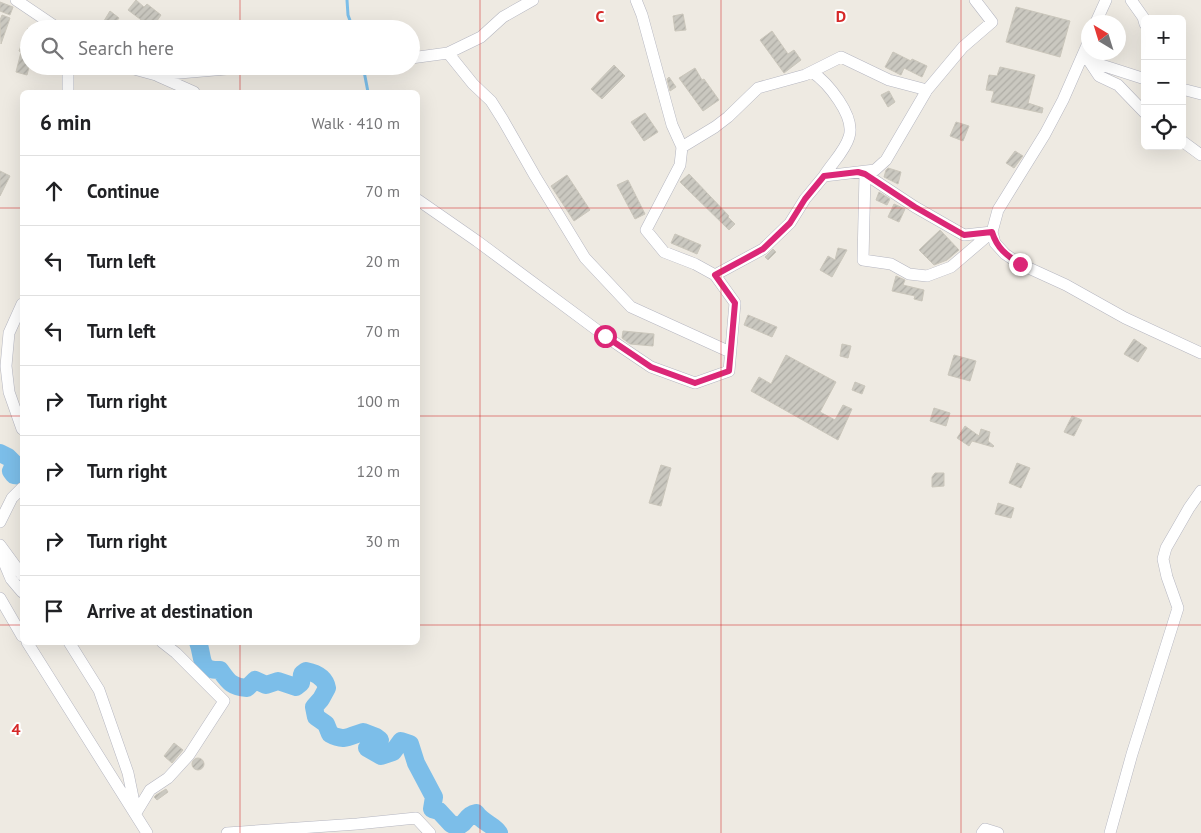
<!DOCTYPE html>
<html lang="en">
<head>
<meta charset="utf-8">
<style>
	body { margin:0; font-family:"PT Sans",sans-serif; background:#f6f6f6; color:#202124 }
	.controls { position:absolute; right:15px; top:15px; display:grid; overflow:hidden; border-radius:8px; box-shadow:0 5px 20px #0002 }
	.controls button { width:45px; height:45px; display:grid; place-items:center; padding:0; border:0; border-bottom:1px solid #e0e0e0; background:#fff; color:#202124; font:25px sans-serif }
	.compass { position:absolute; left:1081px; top:15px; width:45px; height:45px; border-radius:50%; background:#fff; box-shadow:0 5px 20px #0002; rotate:322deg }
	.stop { position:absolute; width:15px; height:15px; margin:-11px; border:4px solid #db2777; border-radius:50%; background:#fff }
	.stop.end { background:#db2777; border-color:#fff; box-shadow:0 1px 5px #0008 }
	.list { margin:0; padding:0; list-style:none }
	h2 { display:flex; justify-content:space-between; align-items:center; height:65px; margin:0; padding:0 20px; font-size:21px }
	h2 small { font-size:16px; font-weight:400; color:#757577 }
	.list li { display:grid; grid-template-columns:32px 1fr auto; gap:15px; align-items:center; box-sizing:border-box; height:70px; padding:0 20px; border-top:1px solid #e0e0e0 }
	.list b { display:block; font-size:19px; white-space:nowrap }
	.list em { font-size:16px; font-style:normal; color:#757577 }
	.icon { flex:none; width:28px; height:28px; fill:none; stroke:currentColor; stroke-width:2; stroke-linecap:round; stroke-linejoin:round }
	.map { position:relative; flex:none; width:1201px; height:833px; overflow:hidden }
	.search { position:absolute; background:#fff; box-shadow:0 5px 20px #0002; left:20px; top:20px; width:400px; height:55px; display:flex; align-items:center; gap:12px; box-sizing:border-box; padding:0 18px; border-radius:28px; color:#757577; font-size:19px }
	.panel { position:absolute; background:#fff; box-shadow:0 5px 20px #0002; left:20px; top:90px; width:400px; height:555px; border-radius:8px }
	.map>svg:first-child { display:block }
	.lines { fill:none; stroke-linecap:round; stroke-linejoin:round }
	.stream { stroke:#7cbee9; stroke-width:3 }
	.river { stroke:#7cbee9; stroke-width:18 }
	.building { fill:url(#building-hatch); stroke:#cac6bb }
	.minor-casing { stroke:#b5b6c0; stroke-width:12 }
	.minor { stroke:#fff; stroke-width:11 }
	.route { stroke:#db2777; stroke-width:6 }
	.grid { fill:none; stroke:#d62828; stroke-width:1; stroke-opacity:0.55 }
	.grid-label { font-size:16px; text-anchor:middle; font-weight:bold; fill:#d62828; stroke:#fff; stroke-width:4; stroke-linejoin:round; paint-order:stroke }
</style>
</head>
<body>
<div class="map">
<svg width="1201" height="833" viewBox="0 0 1201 833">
	<defs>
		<pattern id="building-hatch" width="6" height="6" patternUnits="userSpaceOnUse" patternTransform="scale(1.25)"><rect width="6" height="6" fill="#cac8c0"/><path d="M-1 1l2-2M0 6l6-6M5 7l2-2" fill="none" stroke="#aeaca5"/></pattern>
	</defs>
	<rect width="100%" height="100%" fill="#eeeae2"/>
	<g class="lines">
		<!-- stream -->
		<path class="stream" d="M347,0L348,15L353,29
			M363,66L368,92"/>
		<!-- river -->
		<path class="river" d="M0,453L8,457L15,464L11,471L14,475L22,476
			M198,642C204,658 198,671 220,670C228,681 231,687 247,688L255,680L266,685L278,681L296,687L301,683L302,674L306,671C316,673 325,677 327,688L321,699L314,707L316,717L326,724L330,734C344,742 350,736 363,732L376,737L380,740L371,744L367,748L381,756L393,752L401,741L410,744L416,763L434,797L432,809L439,811L451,824L458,826C467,824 465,815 476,813C483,823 494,825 499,833"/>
	</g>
	<!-- building -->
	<path class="building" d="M136,0L144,7L147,4L161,15L152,28L128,10Z
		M0,2L13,7L10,15L0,11Z
		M1016,7L1070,21L1060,57L1006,42Z
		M110,11L119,18L111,29H99Z
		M683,14L686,30L675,31L673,16Z
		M2,15L10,18L1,44L0,20Z
		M28,28L29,67L27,75L16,72L21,52L19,51Z
		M772,31L788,54L794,50L801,60L784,73L760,40Z
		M893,52L911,61L912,59L927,66L922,77L904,68L901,75L885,67Z
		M614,65L625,76L602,99L591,89Z
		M1000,67L1035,75L1028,103L1043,108L1042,113L991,102L994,91L986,90L989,75L997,76Z
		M695,68L702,80L704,79L719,100L703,111L679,78Z
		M669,77L676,87L670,91L667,79Z
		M889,91L895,102L888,107L881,95Z
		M645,113L658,132L644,141L631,122Z
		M956,122L969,126L963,141L950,136Z
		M1015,151L1023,156L1014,168L1006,163Z
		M888,168L901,172L898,184L884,177L886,170Z
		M0,171L10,176L0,196Z
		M689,174L729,216L728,217L735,224L729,230L680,182Z
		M567,175L590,210L574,221L551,186Z
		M628,180L645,214L635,219L617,185Z
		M879,192L890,199L887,205L876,200Z
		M894,204L905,209L899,222L888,217Z
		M940,230L959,250L947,260L934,265L919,250Z
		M675,234L701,245L697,254L671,243Z
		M838,248L847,250L832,277L820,270L828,256L835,260Z
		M773,249L776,252L768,260L765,257Z
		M896,276L905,280L903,285L924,290L922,301L914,299L915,296L892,291Z
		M748,315L777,327L772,337L744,325Z
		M623,331L654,334L653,346L630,344L622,338Z
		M1134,339L1147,348L1138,362L1124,354Z
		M842,344L851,346L848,358L840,356Z
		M786,355L836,382L820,412L835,420L843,405L852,409L838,440L751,391L759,377L771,384Z
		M954,355L976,361L970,381L948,375Z
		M855,382L865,386L862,394L852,390Z
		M934,408L950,413L946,426L930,421Z
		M1072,416L1082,420L1074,436L1064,432Z
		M965,426L979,436L981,429L990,432L988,441L994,446L993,447L972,441L969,446L957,438Z
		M1017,463L1030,468L1021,488L1009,483Z
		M661,465L671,468L661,506L649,503Z
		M935,473H944V486L932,487V477Z
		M998,503L1014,508L1011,518L995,514Z
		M174,743L183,750L172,763L164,756Z
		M192 764a6 6 0 1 1 12 0a6 6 0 1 1-12 0Z
		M166,789L168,792L157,800L154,797L156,795Z"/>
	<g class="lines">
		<defs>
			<path id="minor" d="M16,0L59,29
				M636,0L642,15L672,125L682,147
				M1131,0L1143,17L1145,24
				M1096,22L1106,0
				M1088,43L1063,100L1045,134L998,210L992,232L995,243L1005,254L1020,264L1066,285L1125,318L1201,353
				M1085,51L1089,61L1099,76L1118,85L1145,113
				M448,53L473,84L491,101L503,120L535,176L585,258L631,307L730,352
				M411,58L448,53L481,37L503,17L533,0
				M1089,61L1145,79
				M123,66L156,75L262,66
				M812,72C827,82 856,116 849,137C845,151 832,163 824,176
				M158,76L194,92
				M1182,89L1201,94
				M68,92V66
				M1182,141L1201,155
				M859,172L865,174L915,207L964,235L992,232
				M865,174L863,260L891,264L909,274L927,276L951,267L992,232
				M418,200L477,241L605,336L651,367L695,383L729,371L735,303L715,275L695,264L664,252L646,230L680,165L682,147L715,127L728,117L758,88L805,75L841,57L889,80L927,90
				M715,275L763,249L790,223L805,199L824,176L875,170L886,160L927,90L963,47L992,22L975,0
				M22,304L9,333L6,366L9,392L22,429
				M0,522L12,498L22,488
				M0,545L22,575
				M0,553L11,579L22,592
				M0,598L22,636
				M27,642L147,833
				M69,642L99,690L128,773L135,807
				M136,813L150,790L168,778L189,755L224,701L176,653L162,642
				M227,833L357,824L416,818L430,833
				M982,833L985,829L998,833
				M1110,833L1132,754L1178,608L1167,577L1163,559L1166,548L1189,508L1201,491"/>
		</defs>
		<!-- minor casing -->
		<use href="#minor" class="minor-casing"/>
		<!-- minor -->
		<use href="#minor" class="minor"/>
	</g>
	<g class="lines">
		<!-- route -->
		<path class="route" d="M605,336L651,367L695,383L729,371L735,303L715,275L763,249L790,223L805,199L824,176L858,172L865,174L915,207L964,235L992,232C997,248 1006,255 1020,264"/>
	</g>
	<!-- grid -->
	<path class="grid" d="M240,0V29M480,0V833M721,0V833M961,0V833M240,66V92M0,208H22M418,208H1201M0,416H22M418,416H1201M0,625H22M418,625H1201M240,642V833"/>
	<g class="grid-label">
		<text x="600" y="22">C</text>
		<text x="841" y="22">D</text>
		<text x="16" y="735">4</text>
	</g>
</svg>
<div class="controls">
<button>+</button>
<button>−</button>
<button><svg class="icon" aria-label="locate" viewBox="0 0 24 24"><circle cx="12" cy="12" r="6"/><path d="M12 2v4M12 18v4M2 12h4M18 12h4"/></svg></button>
</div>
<svg class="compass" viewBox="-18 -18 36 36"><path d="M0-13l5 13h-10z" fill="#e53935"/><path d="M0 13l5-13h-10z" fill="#757577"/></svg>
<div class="stop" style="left:605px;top:336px"></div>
<div class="stop end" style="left:1020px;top:264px"></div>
<div class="search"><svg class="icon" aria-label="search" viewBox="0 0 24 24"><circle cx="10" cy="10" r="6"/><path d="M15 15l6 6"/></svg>Search here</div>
<section class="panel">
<h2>6 min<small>Walk · 410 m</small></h2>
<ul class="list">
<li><svg class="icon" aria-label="ahead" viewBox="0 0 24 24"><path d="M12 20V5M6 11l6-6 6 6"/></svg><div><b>Continue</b></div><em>70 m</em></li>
<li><svg class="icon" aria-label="left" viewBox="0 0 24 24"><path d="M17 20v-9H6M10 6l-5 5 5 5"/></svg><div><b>Turn left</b></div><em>20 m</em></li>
<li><svg class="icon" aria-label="left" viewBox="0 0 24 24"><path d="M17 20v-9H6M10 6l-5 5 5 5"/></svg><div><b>Turn left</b></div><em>70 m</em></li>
<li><svg class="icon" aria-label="right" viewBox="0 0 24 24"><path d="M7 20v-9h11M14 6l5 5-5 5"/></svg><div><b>Turn right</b></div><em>100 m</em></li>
<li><svg class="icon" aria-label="right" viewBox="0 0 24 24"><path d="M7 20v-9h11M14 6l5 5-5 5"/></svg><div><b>Turn right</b></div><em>120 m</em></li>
<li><svg class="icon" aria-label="right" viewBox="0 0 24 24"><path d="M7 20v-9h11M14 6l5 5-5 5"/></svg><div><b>Turn right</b></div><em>30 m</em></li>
<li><svg class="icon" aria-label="arrive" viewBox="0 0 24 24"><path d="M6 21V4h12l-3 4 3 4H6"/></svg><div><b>Arrive at destination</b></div></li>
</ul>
</section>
</div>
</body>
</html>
